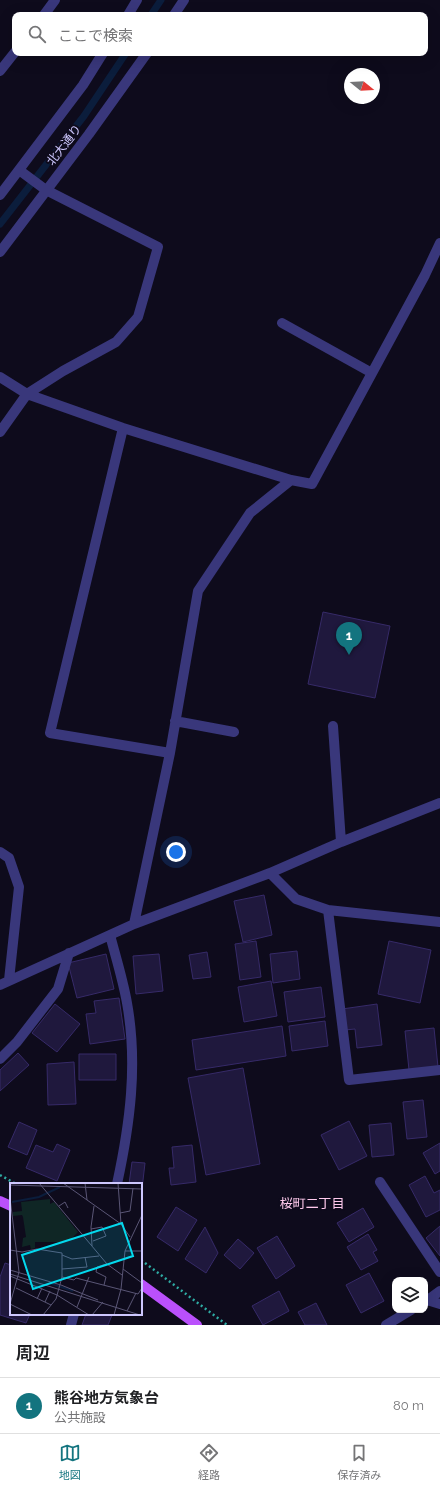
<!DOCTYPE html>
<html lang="ja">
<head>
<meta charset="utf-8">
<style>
	body { margin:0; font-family:Raleway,"Noto Sans JP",sans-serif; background:#f2f2f2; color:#202124 }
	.controls { position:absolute; right:12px; bottom:12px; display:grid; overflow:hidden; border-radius:8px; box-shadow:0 4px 16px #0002 }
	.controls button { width:36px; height:36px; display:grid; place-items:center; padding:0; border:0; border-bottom:1px solid #e0e0e0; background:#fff; color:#202124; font:20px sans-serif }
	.compass { position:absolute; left:344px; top:68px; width:36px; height:36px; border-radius:50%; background:#fff; box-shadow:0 4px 16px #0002; rotate:108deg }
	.you { position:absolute; left:176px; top:852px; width:14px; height:14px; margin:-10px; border:3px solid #fff; border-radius:50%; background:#1a73e8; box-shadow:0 0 0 6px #1a73e833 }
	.badge { display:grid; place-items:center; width:26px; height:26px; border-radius:50%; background:#13747f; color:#fff; font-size:13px; font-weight:700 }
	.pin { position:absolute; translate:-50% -33px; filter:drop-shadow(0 1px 2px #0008) }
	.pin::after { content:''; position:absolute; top:21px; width:14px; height:12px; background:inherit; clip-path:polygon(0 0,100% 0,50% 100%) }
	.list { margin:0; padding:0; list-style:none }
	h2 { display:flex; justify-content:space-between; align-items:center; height:52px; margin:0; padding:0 16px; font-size:17px }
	h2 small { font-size:13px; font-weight:400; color:#757577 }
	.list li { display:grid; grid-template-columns:26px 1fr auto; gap:12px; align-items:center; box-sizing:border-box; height:56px; padding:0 16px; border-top:1px solid #e0e0e0 }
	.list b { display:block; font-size:15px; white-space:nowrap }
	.list p { margin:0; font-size:13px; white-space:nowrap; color:#757577 }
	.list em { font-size:13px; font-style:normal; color:#757577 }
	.icon { flex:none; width:22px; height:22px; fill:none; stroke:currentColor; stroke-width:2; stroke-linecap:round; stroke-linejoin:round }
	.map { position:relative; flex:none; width:440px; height:1325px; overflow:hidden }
	.search { position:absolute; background:#fff; box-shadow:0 4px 16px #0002; left:12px; right:12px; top:12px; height:44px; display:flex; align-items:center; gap:10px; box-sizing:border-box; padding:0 14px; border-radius:8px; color:#757577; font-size:15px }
	.sheet { height:108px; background:#fff }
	nav { display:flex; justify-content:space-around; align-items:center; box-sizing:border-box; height:56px; border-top:1px solid #e0e0e0; background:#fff; font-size:11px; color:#757577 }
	nav a { display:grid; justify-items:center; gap:2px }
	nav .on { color:#13747f }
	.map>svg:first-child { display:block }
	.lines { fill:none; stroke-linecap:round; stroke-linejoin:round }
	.stream { stroke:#0b1d3c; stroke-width:7 }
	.building { fill:#1f183d; stroke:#362a68 }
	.path { stroke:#2eaba3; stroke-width:2.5; stroke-dasharray:2 3; stroke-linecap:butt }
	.minor { stroke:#39377b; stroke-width:10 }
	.major { stroke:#ba50fc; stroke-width:10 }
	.labels { text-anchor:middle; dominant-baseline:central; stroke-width:4; stroke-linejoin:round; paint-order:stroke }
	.street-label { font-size:12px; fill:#cdc7fe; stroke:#0e0b1c }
	.neighbourhood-label { font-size:13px; fill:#fec9ec; stroke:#0e0b1c }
	.inset-river { fill:none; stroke:#0b1d3c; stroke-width:2 }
	.inset-road { fill:none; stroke:#5a5676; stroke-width:1 }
	.view { fill:#04d9ee; fill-opacity:0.15; stroke:#04d9ee; stroke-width:2 }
	.inset-edge { fill:none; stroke:#cdc7fe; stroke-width:2 }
</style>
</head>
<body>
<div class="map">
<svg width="440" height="1325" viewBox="0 0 440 1325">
	<rect width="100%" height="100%" fill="#0e0b1c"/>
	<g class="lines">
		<!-- stream -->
		<path class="stream" d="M151,15L161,0
			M0,224L84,116L126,53"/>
	</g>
	<!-- building -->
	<path class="building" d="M323,612L390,626L375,698L308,684Z
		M264,895L272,935L243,942L234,901Z
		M256,941L261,977L240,980L235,944Z
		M389,941L431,950L420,1003L378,994Z
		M297,951L300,979L273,983L270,954Z
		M207,952L211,977L193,979L189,955Z
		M106,954L114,989L77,998L68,963Z
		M159,954L163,991L136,994L133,956Z
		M271,981L277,1016L244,1022L238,987Z
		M321,987L325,1017L288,1022L284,992Z
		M119,998L125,1039L90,1044L86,1014L96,1013L94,1001Z
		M55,1004L80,1024L57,1052L32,1033Z
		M377,1004L382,1045L357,1048L355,1029L345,1030L342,1009Z
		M325,1021L328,1046L292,1051L289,1026Z
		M282,1026L286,1056L196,1070L192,1040Z
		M434,1028L438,1067L409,1070L405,1031Z
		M18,1053L29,1065L0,1091V1070Z
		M79,1054H116V1080H79Z
		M74,1062L76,1104L48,1105L47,1064Z
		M243,1068L260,1164L206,1175L188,1078Z
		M423,1100L427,1137L407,1139L403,1102Z
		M349,1121L367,1156L339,1170L321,1135Z
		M19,1122L37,1130L27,1155L8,1147Z
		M391,1123L394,1155L372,1157L369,1125Z
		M440,1143V1171L435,1174L423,1153Z
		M57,1144L70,1150L57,1181L26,1168L36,1145L53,1152Z
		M192,1145L196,1182L171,1185L169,1168H174L172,1147Z
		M132,1162L145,1163L142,1189L141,1184H129Z
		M425,1176L434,1193L440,1190V1210L426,1217L409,1185Z
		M176,1207L197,1220L178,1251L157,1237Z
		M363,1208L374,1227L349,1242L337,1223Z
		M440,1226V1256L426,1238Z
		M205,1227L218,1253L206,1273L185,1259Z
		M368,1234L377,1250L373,1252L378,1261L361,1270L347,1247Z
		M277,1236L295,1266L276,1279L257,1248Z
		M238,1239L254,1253L240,1269L224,1255Z
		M5,1263L11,1265V1314H30L26,1323L0,1315V1277Z
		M369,1273L384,1301L361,1313L346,1285Z
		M279,1291L289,1311L263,1325L252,1306Z
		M316,1303L327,1325H305L298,1312Z
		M86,1314H109L112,1315L108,1325H82Z"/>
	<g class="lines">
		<!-- path -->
		<path class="path" d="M0,1175L16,1184
			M141,1260L227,1325"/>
		<!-- minor -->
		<path class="minor" d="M44,15L55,0
			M128,15L137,0
			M174,15L184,0
			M0,71L15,52
			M0,195L83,85L103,53
			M0,252L89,134L147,53
			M282,323L372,373
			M0,377L27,394L123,428L291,480L312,484L425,275L440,243
			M123,428L50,733L170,753
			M0,432L27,394L63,371L116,342L138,317L158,247L46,190L19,170
			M175,721L234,732
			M333,726L341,842
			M0,852L9,858L19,887L9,980
			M270,873L296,899L328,910L440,922
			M328,910L349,1080L440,1070
			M134,924L170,753L198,591L250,513L291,480
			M110,935C116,958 123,980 127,1003C138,1064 130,1124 117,1184
			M0,985L134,924L270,873L341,842L440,803
			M0,1059L17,1042L58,989L69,953
			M380,1182L440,1272
			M427,1300L440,1304
			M425,1302L440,1291
			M71,1325L74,1314
			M386,1325L411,1310"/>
		<!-- major -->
		<path class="major" d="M0,1201L11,1206
			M141,1284L197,1325"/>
	</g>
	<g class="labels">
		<!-- street labels -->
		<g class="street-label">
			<text transform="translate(64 145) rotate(-52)">北大通り</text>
		</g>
		<!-- neighbourhood labels -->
		<g class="neighbourhood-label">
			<text x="312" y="1203">桜町二丁目</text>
		</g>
	</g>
	<!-- overview -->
	<g transform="translate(10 1183)">
		<rect width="132" height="132" fill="#0e0b1c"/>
		<path d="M40,16V21L44,19L68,49L61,56L51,59H25V65L21,66L20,62L12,64L13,55L16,54L13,34L12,32L3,33V29L12,28L11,19Z" fill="#0f2625"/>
		<path class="inset-river" d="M2,19L29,14L50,4M39,100L63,108"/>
		<path class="inset-road" d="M29,0L97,81L112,92M53,0L111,41L120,54M75,0L77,17M108,0L111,41M0,2L132,6M0,15L9,89L0,121M49,23L55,19L58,25M110,30L120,28L123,5M81,46L92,44L96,53L83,58M82,63L81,44L84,23M0,67L12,69L27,66L52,70V94L46,116L33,132M115,68H132M52,72L62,76L89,73M52,86L77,84L75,74M113,86L132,100M0,87L51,102L88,117M0,91L130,132M0,93L47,112L79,132M52,94L64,97L66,95L128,111L132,105M94,102L96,94L86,89L87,84L96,81M6,105L41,122M27,116L32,105M35,119L40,108M0,121L22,132M67,124L79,94M117,128L126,110M82,132L93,119M104,132L111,106L115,68L132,32"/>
		<path class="view" d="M112,40L123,73L23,106L12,72Z"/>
		<rect width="132" height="132" class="inset-edge"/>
	</g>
</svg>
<div class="controls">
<button><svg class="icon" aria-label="layers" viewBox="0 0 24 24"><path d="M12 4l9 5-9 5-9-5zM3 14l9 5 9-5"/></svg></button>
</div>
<svg class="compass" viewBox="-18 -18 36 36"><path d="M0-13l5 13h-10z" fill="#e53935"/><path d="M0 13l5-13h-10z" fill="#757577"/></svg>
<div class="you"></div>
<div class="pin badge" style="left:349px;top:655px">1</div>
<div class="search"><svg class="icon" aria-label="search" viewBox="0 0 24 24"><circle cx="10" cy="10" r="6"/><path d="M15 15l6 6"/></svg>ここで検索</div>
</div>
<section class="sheet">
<h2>周辺<small></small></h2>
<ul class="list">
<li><span class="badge">1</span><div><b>熊谷地方気象台</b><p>公共施設</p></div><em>80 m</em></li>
</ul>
</section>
<nav>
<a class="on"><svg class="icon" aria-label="map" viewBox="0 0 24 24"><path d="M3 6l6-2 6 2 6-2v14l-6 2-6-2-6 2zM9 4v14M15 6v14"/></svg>地図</a>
<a><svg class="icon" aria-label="directions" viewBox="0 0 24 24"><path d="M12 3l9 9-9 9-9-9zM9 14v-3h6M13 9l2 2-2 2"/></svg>経路</a>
<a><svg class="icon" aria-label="saved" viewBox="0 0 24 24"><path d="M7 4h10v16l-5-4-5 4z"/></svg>保存済み</a>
</nav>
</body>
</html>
